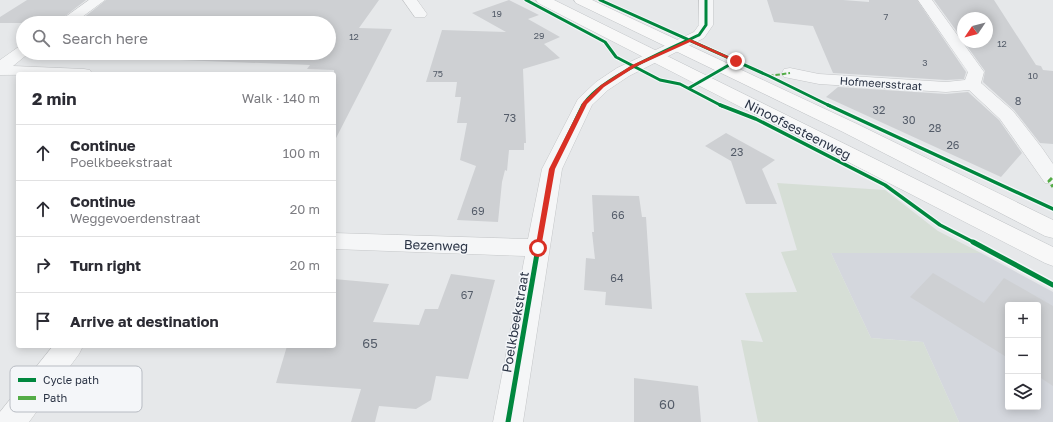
<!DOCTYPE html>
<html lang="en">
<head>
<meta charset="utf-8">
<style>
	body { margin:0; font-family:"Golos Text",sans-serif; background:#f7f7f7; color:#2b2b33 }
	.controls { position:absolute; right:12px; bottom:12px; display:grid; overflow:hidden; border-radius:4px; box-shadow:0 2px 10px #0003 }
	.controls button { width:36px; height:36px; display:grid; place-items:center; padding:0; border:0; border-bottom:1px solid #e1e1e2; background:#fff; color:#2b2b33; font:20px sans-serif }
	.compass { position:absolute; left:957px; top:12px; width:36px; height:36px; border-radius:50%; background:#fff; box-shadow:0 2px 10px #0003; rotate:235deg }
	.stop { position:absolute; width:12px; height:12px; margin:-9px; border:3px solid #d93025; border-radius:50%; background:#fff }
	.stop.end { background:#d93025; border-color:#fff; box-shadow:0 1px 4px #0008 }
	.list { margin:0; padding:0; list-style:none }
	h2 { display:flex; justify-content:space-between; align-items:center; height:52px; margin:0; padding:0 16px; font-size:17px }
	h2 small { font-size:13px; font-weight:400; color:#7c7c81 }
	.list li { display:grid; grid-template-columns:26px 1fr auto; gap:12px; align-items:center; box-sizing:border-box; height:56px; padding:0 16px; border-top:1px solid #e1e1e2 }
	.list b { display:block; font-size:15px; white-space:nowrap }
	.list p { margin:0; font-size:13px; white-space:nowrap; color:#7c7c81 }
	.list em { font-size:13px; font-style:normal; color:#7c7c81 }
	.icon { flex:none; width:22px; height:22px; fill:none; stroke:currentColor; stroke-width:2; stroke-linecap:round; stroke-linejoin:round }
	.map { position:relative; flex:none; width:1053px; height:422px; overflow:hidden }
	.search { position:absolute; background:#fff; box-shadow:0 2px 10px #0003; left:16px; top:16px; width:320px; height:44px; display:flex; align-items:center; gap:10px; box-sizing:border-box; padding:0 14px; border-radius:22px; color:#7c7c81; font-size:15px }
	.panel { position:absolute; background:#fff; box-shadow:0 2px 10px #0003; left:16px; top:72px; width:320px; height:276px; border-radius:4px }
	.map>svg:first-child { display:block }
	.built { fill:#d4d7dd; fill-rule:evenodd }
	.green { fill:#d6ded6 }
	.building { fill:#ced0d3 }
	.lines { fill:none; stroke-linecap:round; stroke-linejoin:round }
	.minor-casing { stroke:#c4c6c8; stroke-width:1 }
	.primary-casing { stroke:#c2c5c8; stroke-width:1 }
	.minor { fill:#f5f6f7; fill-rule:evenodd }
	.primary { fill:#f8f8f8; fill-rule:evenodd }
	.quiet-far1 { stroke:#54ac47; stroke-width:2; stroke-dasharray:4.5 2; stroke-linecap:butt }
	.quiet { stroke:#54ac47; stroke-width:3; stroke-dasharray:5.5 3; stroke-linecap:butt }
	.cycleway-far2-casing { stroke:#f4f6f9; stroke-width:5 }
	.cycleway-far1-casing { stroke:#f4f6f9; stroke-width:6 }
	.cycleway-casing { stroke:#f4f6f9; stroke-width:8 }
	.cycleway-far2 { stroke:#00873e; stroke-width:3 }
	.cycleway-far1 { stroke:#00873e; stroke-width:3.5 }
	.cycleway { stroke:#00873e; stroke-width:5 }
	.route { fill:#d93025 }
	.labels { text-anchor:middle; dominant-baseline:central; stroke-width:3; stroke-linejoin:round; paint-order:stroke }
	.far-number-label { font-size:9px; fill:#545c69 }
	.far-street-label { font-size:11px; fill:#2b3445; stroke:#f4f6f9 }
	.number-label { font-size:11px; fill:#545c69 }
	.street-label { font-size:13px; fill:#2b3445; stroke:#f4f6f9 }
	.near-number-label { font-size:13px; fill:#545c69 }
	.key { fill:#f4f6f9; stroke:#b8bcc3; stroke-width:1 }
	.key-label { font-size:11px; fill:#2b3445 }
</style>
</head>
<body>
<div class="map">
<svg width="1053" height="422" viewBox="0 0 1053 422">
	<rect width="100%" height="100%" fill="#e6e8ea"/>
	<!-- built -->
	<path class="built" d="M831,253H981L1053,292V422H959L923,342L871,338ZM1008,305H1038V407H1008Z"/>
	<!-- green -->
	<path class="green" d="M777,183L885,190L938,231L981,253H831L871,338L923,342L959,422H758L741,340L763,342L745,293L797,292L781,252L797,250Z"/>
	<!-- building -->
	<path class="building" d="M27,0H86L56,23H0V17Z
		M106,0H379L359,28L392,29L334,142V70L307,69L310,65L51,55L53,53H329V23H77Z
		M509,0L539,15L528,19L560,37L544,44L560,58L523,69L526,143H524V150H509L507,171L505,170L502,182L498,222L457,220L476,166L460,160L467,123H457L461,97H455L457,82H426L442,30L506,32L472,13Z
		M767,0H843L869,2V0H917L966,72L964,79L946,80L833,73L813,26L774,22Z
		M934,0H994L1036,65L1041,66L1043,70L1053,71V144L1040,143L1014,110L983,82L985,71L964,42H987V18H963V40Z
		M838,87L946,94L968,92L999,120L1022,153L1001,177L826,97Z
		M726,133L775,160L762,169L777,204H746L731,161L705,146Z
		M592,195L639,196L642,217H646L652,309L605,305L606,292L584,290L586,258L595,259L592,232H594Z
		M933,273L984,303L1004,278L1053,306V386L1038,376V305H1008V358L910,297Z
		M451,274L495,280L468,379L436,376L431,400L416,409L379,406L375,422H351L361,389L276,383L287,346H334V279L389,284L373,322L419,325L425,309H438Z
		M634,378L698,386L701,422H634Z"/>
	<g class="lines">
		<defs>
			<path id="minor" d="M89,0H105L74,23H57Z
				M403,0H417L427,14L425,17H415Z
				M699,0H713V25L704,38L629,76L608,90L592,105L562,169L523,422H493L525,256L334,249V233L528,239L542,169L578,99L596,82L617,68L694,32L699,25Z
				M918,0H932L984,72L981,83L1013,111L1042,148L1053,164V184L1045,183L1000,119L969,90L946,92L819,84L784,77L782,73L784,69L790,68L819,74L946,82L965,80L968,72Z
				M23,46V53H29L13,66L84,69L90,70L92,74L0,75V60L17,48Z
				M53,346H83L79,354L29,422H0V412Z"/>
			<path id="primary" d="M536,0H554L1053,247V266L1045,263L538,3Z
				M574,0H592L857,124L1053,220V238L1045,236L843,132L576,3Z"/>
		</defs>
		<!-- minor casing -->
		<use href="#minor" class="minor-casing"/>
		<!-- primary casing -->
		<use href="#primary" class="primary-casing"/>
		<!-- minor -->
		<use href="#minor" class="minor"/>
		<!-- primary -->
		<use href="#primary" class="primary"/>
		<!-- quiet-far1 -->
		<path class="quiet-far1" d="M769,76L790,73"/>
		<!-- quiet -->
		<path class="quiet" d="M1052,178L1049,181L1053,187"/>
		<defs>
			<path id="cycleway-far2" d="M526,0L605,42L616,57L660,80L680,84L722,106
				M600,0L769,76L830,106
				M689,88L736,61
				M583,106C595,80 672,48 699,35L706,25V0"/>
			<path id="cycleway-far1" d="M720,105L756,119L885,185L940,225L975,243
				M828,105L1053,209
				M539,243L552,169L583,105"/>
			<path id="cycleway" d="M973,242L1053,285
				M508,422L539,242"/>
		</defs>
		<!-- cycleway-far2 casing -->
		<use href="#cycleway-far2" class="cycleway-far2-casing"/>
		<!-- cycleway-far1 casing -->
		<use href="#cycleway-far1" class="cycleway-far1-casing"/>
		<!-- cycleway casing -->
		<use href="#cycleway" class="cycleway-casing"/>
		<!-- cycleway-far2 -->
		<use href="#cycleway-far2" class="cycleway-far2"/>
		<!-- cycleway-far1 -->
		<use href="#cycleway-far1" class="cycleway-far1"/>
		<!-- cycleway -->
		<use href="#cycleway" class="cycleway"/>
	</g>
	<!-- route -->
	<path class="route" d="M690,39L739,61L735,62L690,42L635,67L604,87L587,104L555,169L541,248L538,250H535L549,169L583,102L601,85L632,65Z"/>
	<g class="labels">
		<!-- far-number labels -->
		<g class="far-number-label">
			<text x="497" y="13">19</text>
			<text x="886" y="16">7</text>
			<text x="539" y="35">29</text>
			<text x="354" y="36">12</text>
			<text x="1002" y="43">12</text>
			<text x="925" y="62">3</text>
			<text x="438" y="73">75</text>
			<text x="1033" y="75">10</text>
		</g>
		<!-- far-street labels -->
		<g class="far-street-label">
			<text transform="translate(881 83) rotate(4)">Hofmeersstraat</text>
		</g>
		<!-- number labels -->
		<g class="number-label">
			<text x="1018" y="100">8</text>
			<text x="879" y="109">32</text>
			<text x="510" y="117">73</text>
			<text x="909" y="119">30</text>
			<text x="935" y="127">28</text>
			<text x="953" y="144">26</text>
			<text x="737" y="151">23</text>
			<text x="478" y="210">69</text>
			<text x="618" y="214">66</text>
			<text x="617" y="277">64</text>
			<text x="467" y="294">67</text>
		</g>
		<!-- street labels -->
		<g class="street-label">
			<text transform="translate(798 129) rotate(27)">Ninoofsesteenweg</text>
			<text transform="translate(436 245) rotate(2)">Bezenweg</text>
			<text transform="translate(515 322) rotate(-80)">Poelkbeekstraat</text>
		</g>
		<!-- near-number labels -->
		<g class="near-number-label">
			<text x="370" y="343">65</text>
			<text x="667" y="404">60</text>
		</g>
	</g>
	<!-- legend -->
	<rect x="10" y="366" width="132" height="46" rx="6" class="key"/>
	<rect x="18" y="378" width="18" height="4" fill="#00873e"/>
	<rect x="18" y="396" width="18" height="4" fill="#54ac47"/>
	<g class="key-label">
		<text x="43" y="384">Cycle path</text>
		<text x="43" y="402">Path</text>
	</g>
</svg>
<div class="controls">
<button>+</button>
<button>−</button>
<button><svg class="icon" aria-label="layers" viewBox="0 0 24 24"><path d="M12 4l9 5-9 5-9-5zM3 14l9 5 9-5"/></svg></button>
</div>
<svg class="compass" viewBox="-18 -18 36 36"><path d="M0-13l5 13h-10z" fill="#e53935"/><path d="M0 13l5-13h-10z" fill="#7c7c81"/></svg>
<div class="stop" style="left:538px;top:248px"></div>
<div class="stop end" style="left:736px;top:61px"></div>
<div class="search"><svg class="icon" aria-label="search" viewBox="0 0 24 24"><circle cx="10" cy="10" r="6"/><path d="M15 15l6 6"/></svg>Search here</div>
<section class="panel">
<h2>2 min<small>Walk · 140 m</small></h2>
<ul class="list">
<li><svg class="icon" aria-label="ahead" viewBox="0 0 24 24"><path d="M12 20V5M6 11l6-6 6 6"/></svg><div><b>Continue</b><p>Poelkbeekstraat</p></div><em>100 m</em></li>
<li><svg class="icon" aria-label="ahead" viewBox="0 0 24 24"><path d="M12 20V5M6 11l6-6 6 6"/></svg><div><b>Continue</b><p>Weggevoerdenstraat</p></div><em>20 m</em></li>
<li><svg class="icon" aria-label="right" viewBox="0 0 24 24"><path d="M7 20v-9h11M14 6l5 5-5 5"/></svg><div><b>Turn right</b></div><em>20 m</em></li>
<li><svg class="icon" aria-label="arrive" viewBox="0 0 24 24"><path d="M6 21V4h12l-3 4 3 4H6"/></svg><div><b>Arrive at destination</b></div></li>
</ul>
</section>
</div>
</body>
</html>
